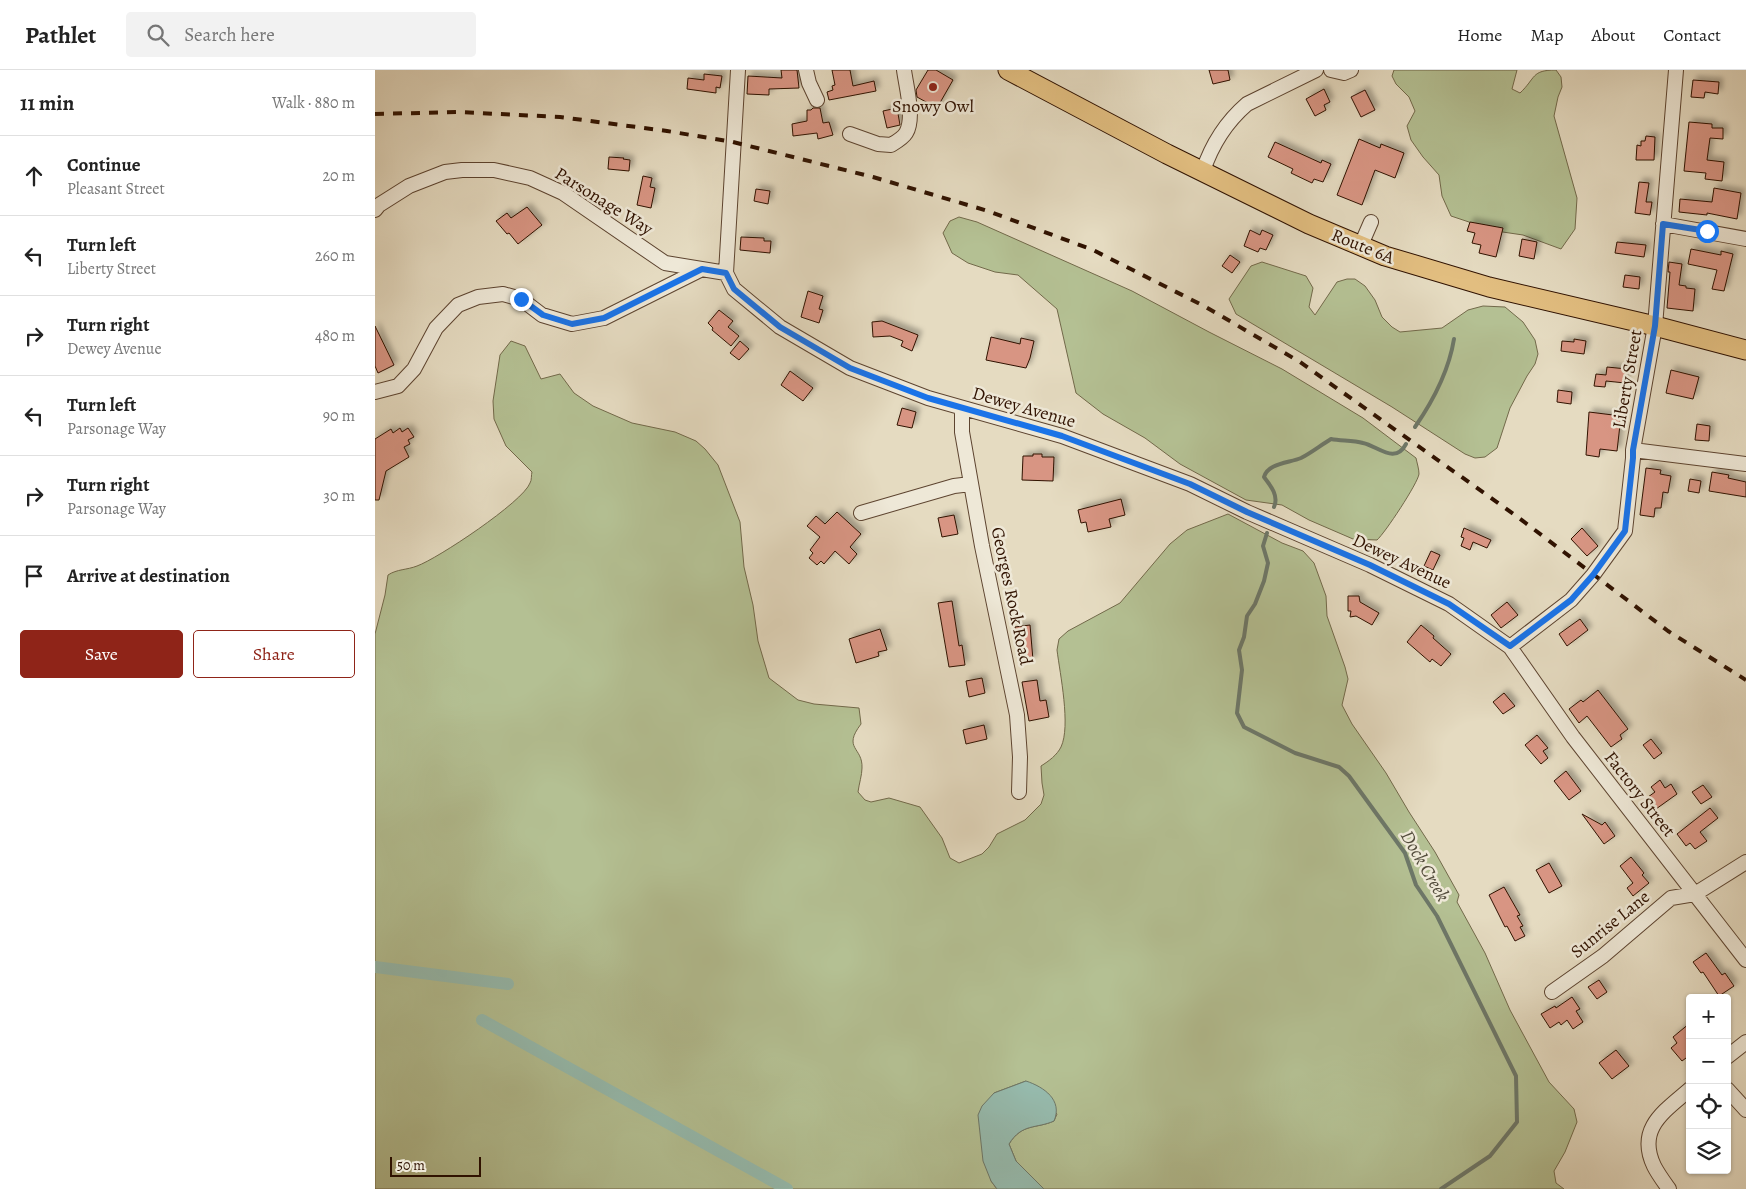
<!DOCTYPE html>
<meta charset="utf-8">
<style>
:root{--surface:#fff;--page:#f2f2f2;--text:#222;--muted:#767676;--line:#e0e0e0;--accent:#8f2418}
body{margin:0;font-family:Alegreya,serif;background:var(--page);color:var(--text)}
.controls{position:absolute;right:15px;bottom:15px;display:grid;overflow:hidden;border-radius:5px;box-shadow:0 1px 4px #0004}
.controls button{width:45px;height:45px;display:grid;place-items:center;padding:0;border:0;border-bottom:1px solid var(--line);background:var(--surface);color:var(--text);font:25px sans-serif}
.scale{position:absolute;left:15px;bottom:12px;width:91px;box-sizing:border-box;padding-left:5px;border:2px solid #301200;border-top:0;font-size:14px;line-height:18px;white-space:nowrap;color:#301200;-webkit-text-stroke:4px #eee8d7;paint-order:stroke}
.stop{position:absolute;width:15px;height:15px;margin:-11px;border:4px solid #1a73e8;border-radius:50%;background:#fff}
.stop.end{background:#1a73e8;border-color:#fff;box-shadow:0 1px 5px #0008}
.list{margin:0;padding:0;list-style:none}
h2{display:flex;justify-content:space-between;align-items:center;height:65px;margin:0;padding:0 20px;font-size:21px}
h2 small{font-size:16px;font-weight:400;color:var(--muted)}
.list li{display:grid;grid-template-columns:32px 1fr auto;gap:15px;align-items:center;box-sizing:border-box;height:80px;padding:0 20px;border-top:1px solid var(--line)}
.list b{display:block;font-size:19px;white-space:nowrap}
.list p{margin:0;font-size:16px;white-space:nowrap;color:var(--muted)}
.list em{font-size:16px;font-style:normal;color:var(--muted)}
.actions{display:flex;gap:10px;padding:15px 20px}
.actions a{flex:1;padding:11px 0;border:1px solid var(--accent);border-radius:5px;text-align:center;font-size:18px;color:var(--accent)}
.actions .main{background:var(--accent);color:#fff}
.icon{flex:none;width:28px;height:28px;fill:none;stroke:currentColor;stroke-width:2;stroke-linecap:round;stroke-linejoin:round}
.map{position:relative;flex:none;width:1371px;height:1119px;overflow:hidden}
header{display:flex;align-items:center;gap:30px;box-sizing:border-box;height:70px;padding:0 25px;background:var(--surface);border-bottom:1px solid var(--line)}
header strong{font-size:24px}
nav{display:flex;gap:28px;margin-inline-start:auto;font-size:18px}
.search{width:350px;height:45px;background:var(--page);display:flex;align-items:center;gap:12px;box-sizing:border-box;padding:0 18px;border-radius:5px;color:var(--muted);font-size:19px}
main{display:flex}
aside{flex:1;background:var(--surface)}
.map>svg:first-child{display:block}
</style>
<header>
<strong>Pathlet</strong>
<div class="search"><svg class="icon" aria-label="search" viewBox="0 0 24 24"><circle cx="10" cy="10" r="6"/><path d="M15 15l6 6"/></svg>Search here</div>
<nav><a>Home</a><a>Map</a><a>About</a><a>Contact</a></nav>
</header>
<main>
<aside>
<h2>11 min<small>Walk · 880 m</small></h2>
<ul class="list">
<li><svg class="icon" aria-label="ahead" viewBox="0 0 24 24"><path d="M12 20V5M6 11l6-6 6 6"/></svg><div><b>Continue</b><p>Pleasant Street</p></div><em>20 m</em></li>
<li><svg class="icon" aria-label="left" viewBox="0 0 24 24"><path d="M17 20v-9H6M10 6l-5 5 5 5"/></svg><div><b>Turn left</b><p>Liberty Street</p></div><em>260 m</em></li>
<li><svg class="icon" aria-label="right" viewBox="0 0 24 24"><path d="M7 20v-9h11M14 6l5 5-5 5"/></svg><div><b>Turn right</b><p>Dewey Avenue</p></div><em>480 m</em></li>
<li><svg class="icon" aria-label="left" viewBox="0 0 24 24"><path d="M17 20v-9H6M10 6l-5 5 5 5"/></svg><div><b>Turn left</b><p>Parsonage Way</p></div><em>90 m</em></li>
<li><svg class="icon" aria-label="right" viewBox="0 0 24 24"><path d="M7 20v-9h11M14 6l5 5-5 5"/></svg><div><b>Turn right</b><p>Parsonage Way</p></div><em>30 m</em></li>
<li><svg class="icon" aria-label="arrive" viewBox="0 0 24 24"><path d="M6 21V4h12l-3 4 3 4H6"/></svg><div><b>Arrive at destination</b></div></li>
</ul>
<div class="actions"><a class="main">Save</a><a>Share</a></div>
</aside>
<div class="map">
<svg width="1371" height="1119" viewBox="0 0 1371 1119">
<defs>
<filter id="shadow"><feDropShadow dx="4" dy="-4" stdDeviation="2.5" flood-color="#0004"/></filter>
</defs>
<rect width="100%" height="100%" fill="#e5dbc1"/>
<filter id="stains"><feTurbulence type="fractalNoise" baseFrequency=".004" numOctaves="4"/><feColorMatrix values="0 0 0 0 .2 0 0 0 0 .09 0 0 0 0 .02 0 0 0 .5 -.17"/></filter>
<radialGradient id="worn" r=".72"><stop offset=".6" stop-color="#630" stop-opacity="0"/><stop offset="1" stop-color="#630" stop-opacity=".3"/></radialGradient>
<path fill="#b4c093" stroke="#72694a" d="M1019 0H1142L1137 19 1145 23C1161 8 1156 0 1181 0L1186 7 1187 17 1183 27 1179 46 1202 128 1200 159 1186 179 1148 165 1121 161 1076 146 1067 126 1064 105 1048 87 1036 70 1032 56 1040 41 1034 27 1021 14 1017 6Z
M584 147 602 152 757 221 834 262 907 299 988 348 1041 388C1042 393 1044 399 1044 404 1043 413 1010 463 1002 470L978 469 934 450 907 435 871 430 805 394 770 368 728 344 701 323 682 239 643 205 620 202 593 193 577 183 568 163 575 151Z
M887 192 931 206 938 218 934 237 940 245 962 212 972 209H980L990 216 1000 230 1007 247 1017 257 1025 262 1067 258 1093 240 1108 236 1130 237 1148 252 1160 270 1163 284 1160 294 1152 306 1135 338 1122 378 1110 387 1100 388 1090 384 1017 337 861 244 854 229 876 196Z
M136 271 150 276 166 309 185 304 199 323 218 336 257 353 300 362 321 371 330 379 343 395 365 452 369 497 378 535 383 571 394 608 423 630 439 634 484 638 486 654C467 679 488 677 487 698 487 705 484 714 483 722L490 730 496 732 514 728 545 737 567 768 575 788 584 793 607 784 614 777 622 764 650 750 666 734 669 725 667 713 666 696C674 691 682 685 686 677 696 656 685 604 682 580L684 569 693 561 745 533 795 474 812 460 853 444 907 473 928 481 939 493 951 526 952 546 970 597 973 609 967 635 977 654 1011 703 1034 742 1060 782 1084 825 1082 832 1110 883 1135 940 1174 1012 1199 1039 1202 1052 1190 1082 1179 1101 1181 1113 1189 1119H669L641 1091 634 1074C647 1053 661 1059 679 1051L682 1044 651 1011 619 1023 616 1111 622 1119H0V564L10 525 13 505C22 499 32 500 42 496 62 489 148 432 155 413 157 410 156 405 157 402L131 376 119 349 118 331 125 285Z"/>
<path fill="#96bbae" stroke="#6d7768" d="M651 1011C669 1017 688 1030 679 1051 661 1059 647 1053 634 1074L641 1091 669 1119H622L616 1111 608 1091 603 1045 607 1036 619 1023Z"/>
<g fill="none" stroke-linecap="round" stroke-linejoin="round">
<path stroke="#6d7768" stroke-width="4" d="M1040 357C1058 331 1074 300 1079 269
M899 437C904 426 896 416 889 407 893 393 914 393 926 388 936 383 946 375 956 369 966 371 978 370 988 373 1003 376 1020 395 1031 374
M892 463 888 476 893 493 889 511 880 534 872 546 869 567 864 580 867 600 862 643 869 657 920 683 964 697 974 706 1030 783 1041 815 1062 846 1141 1006 1142 1052 1115 1086 1066 1119"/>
<path stroke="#96bbae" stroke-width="12" d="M0 897 133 914
M107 950 412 1119"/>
</g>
<path fill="#d89583" stroke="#301200" filter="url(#shadow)" d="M406 0H422L424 18 394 19V25L372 24 373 6 407 8Z
M457 0H475L478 16 499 11 501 21 454 30 452 22 458 20 457 16 460 15Z
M553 0H561L578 10 562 38 542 27 541 20Z
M834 0H853L855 10 838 14Z
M329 4 347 6 345 18 341 17V23L312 19 313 8 329 10Z
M1318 10 1344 12 1343 24 1330 22 1329 28 1316 27Z
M949 19 955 32 949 35 951 40 940 46 931 29Z
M990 20 1000 40 986 47 976 27Z
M438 38H445L448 53 454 52 458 65 443 69 442 63 418 66 417 54 432 51V40H436Z
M522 38 525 55 512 58 508 41Z
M1314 52 1337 54V58H1348V69L1335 68 1332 90 1349 92 1347 111 1330 109 1331 103 1309 101Z
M1271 66 1280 67 1279 90H1261L1262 75 1266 76V71H1270Z
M984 69 1005 78 1006 74 1029 83 1020 108 1000 100 987 135 962 125Z
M900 72 946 93 947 90 956 94 948 112 939 109 937 113 916 103 918 99 893 87Z
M234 87 249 88 248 89 255 90 254 101 233 99Z
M268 106 277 108 275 117 280 118 276 138 262 135Z
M1264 112 1274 113 1271 132H1277L1275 145 1260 143Z
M1339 118 1366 123 1362 149 1332 143V145L1304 142 1305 129 1337 132Z
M381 119 395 121 393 134 379 131Z
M152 137 167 155 143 174 134 163 132 164 121 151 132 143 136 148Z
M1095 152 1128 158 1121 187 1104 183 1106 175 1097 173 1100 163 1092 161Z
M875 160 885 165 887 160 898 165 891 180 885 178 883 182 869 176Z
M366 167 389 168V171H396L395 183 365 180Z
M1147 169 1162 172 1159 189 1144 186Z
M1242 172 1271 175 1269 187 1240 183Z
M1316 179 1346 185V181L1358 184 1349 221 1337 219 1342 200 1313 194Z
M855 185 865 192 857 203 847 196Z
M1294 192 1307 194 1304 215 1311 216V218L1320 219 1318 241 1292 238 1295 202H1293Z
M1250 205 1265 207 1264 219 1248 217Z
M433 221 448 226 444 239 448 240 444 253 426 247Z
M344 240 358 251 353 257 364 266 356 276 337 260 338 258 333 253Z
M507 251 543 265 537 281 526 276 528 271 515 266 498 267 497 252Z
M0 256 19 295 3 303 0 296Z
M616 267 645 274 646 268 659 271 655 288 651 298 611 290Z
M1199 269 1211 271 1209 284 1186 281 1187 271 1199 272Z
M365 271 374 279 364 290 355 283Z
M1232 297 1252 299 1250 313 1231 311 1230 317 1219 316 1221 304 1231 305Z
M1296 300 1324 307 1318 329 1291 323Z
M415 301 438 318 428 331 406 315Z
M1183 320 1197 322 1196 334 1182 332Z
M527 338 541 342 537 358 522 355Z
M1214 342 1246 346 1242 381 1225 379 1224 387 1211 385Z
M1322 354 1335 356 1334 371 1320 370Z
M25 358 27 362 33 358 39 367 33 370 35 374 29 377 34 387 11 401 4 430H0V369L16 359 18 363Z
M658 384H667V387H679L678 411 647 410 648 386H658Z
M1271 398 1286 400 1285 404 1296 406 1293 423 1288 422 1286 438H1280L1279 447 1265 445Z
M1337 402 1354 405 1353 408 1371 412V427L1334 421Z
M1315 409 1326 411 1324 423 1313 421Z
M746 429 750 445 734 449 736 457 713 462 711 452 706 453 703 440Z
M462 442 486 464 475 477 482 484 474 494 460 481 449 494 446 491 442 495 434 488 438 483 435 480 445 467 432 456 441 446 450 454Z
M579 445 583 464 567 467 563 448Z
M1089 458 1116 470 1112 478 1098 472 1095 480 1086 476 1089 468 1086 467Z
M1207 458 1223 476 1212 486 1196 469Z
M1056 481 1065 485 1058 500 1049 496Z
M973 526H984L985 532 1004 543 997 555 981 546 975 547 976 541H973Z
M577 531 584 576 587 575 590 595 574 597 563 533Z
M1132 532 1143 545 1126 558 1116 545Z
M1205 549 1213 560 1192 576 1184 564Z
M655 555 658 590 644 591 640 557Z
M1046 555 1059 566 1058 568 1076 584 1066 596 1057 589 1055 592 1032 572Z
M505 559 512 580 503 582 504 586 481 593 474 569Z
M607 608 610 623 594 627 591 611Z
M662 610 665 631 671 630 674 647 654 651 647 612Z
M1223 620 1253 659 1245 665 1247 669 1236 677 1212 646 1204 653 1194 639 1206 630 1208 632Z
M1129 623 1140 636 1128 644 1118 632Z
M609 655 612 669 591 674 588 660Z
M1162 665 1173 678 1168 681 1173 688 1166 694 1150 675Z
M1276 669 1287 683 1279 689 1268 675Z
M1191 701 1206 721 1194 730 1179 711Z
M1285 710 1290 718 1296 714 1302 724 1281 739 1273 727 1280 722 1276 717Z
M1328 715 1337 727 1326 734 1317 722Z
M1335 738 1343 748 1325 762 1332 771 1320 779 1315 773 1311 776 1302 764Z
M1207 744 1227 755 1230 752 1240 766 1229 774Z
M1256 787 1269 803 1267 805 1274 813 1258 826 1252 818 1258 813 1245 796Z
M1174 793 1187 816 1174 823 1161 800Z
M1129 817 1145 845 1142 846 1148 856 1145 857 1150 866 1140 871 1132 856 1130 857 1114 825Z
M1331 883 1347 905 1350 903 1359 916 1344 926 1328 902 1326 903 1318 892Z
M1224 910 1232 922 1222 929 1213 917Z
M1197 927 1205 939 1201 941 1208 952 1198 959 1192 950 1186 955 1184 952 1175 958 1166 944 1180 936 1181 938Z
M1315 953V985L1307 991 1296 978 1302 973 1298 967Z
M1241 980 1254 996 1237 1009 1224 993Z"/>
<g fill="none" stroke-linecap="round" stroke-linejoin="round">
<defs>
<path id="minor" d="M363 0 351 203 359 219 405 257 475 298 553 328 687 366 815 414 872 442 995 495 1074 534 1135 577 1198 667 1371 890
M431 0 434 13 442 30
M956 0 969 3 976 0
M475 64 503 74 516 75C521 72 528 68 531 63 540 48 531 16 529 0
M828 101C837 74 850 53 872 34L941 0
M0 140 4 135 34 116 70 102 87 100H119L155 108 188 123 290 193 351 203
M1288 154 1371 169
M986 175 996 152
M0 322 23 316 39 299 61 258 83 235 103 227 128 224 146 229 167 245 197 254 229 248 327 199
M587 339V362L607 476 642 645 645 687 644 722
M1258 380 1371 394
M486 443 579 416 596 414
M1135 577 1196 530 1218 505 1250 461 1258 388V380L1280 256 1301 0
M1177 922 1228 886 1296 828 1320 824 1371 792
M1352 987 1371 972
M1352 1019 1371 1040
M1294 1119C1289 1112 1283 1104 1279 1096 1261 1058 1290 1041 1315 1019"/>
<path id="major" d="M633 0 792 84 934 154 1010 186 1114 217 1280 256 1371 280"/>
</defs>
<use href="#minor" stroke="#5d4430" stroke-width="16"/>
<use href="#major" stroke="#301200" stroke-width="21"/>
<use href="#minor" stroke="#eee8d7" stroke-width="14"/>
<use href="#major" stroke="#e2be80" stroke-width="19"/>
<path stroke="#301200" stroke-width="4" stroke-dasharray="9 9" stroke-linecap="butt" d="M0 44 83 42 185 47 292 61 358 72 498 107 613 141 718 180 829 236 925 292 1140 445 1293 561 1371 610"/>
</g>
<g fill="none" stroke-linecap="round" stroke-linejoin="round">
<path stroke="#1a73e8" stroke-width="6" d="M146 229 168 245 197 254 229 248 327 199 351 203 359 219 405 257 475 298 553 328 687 366 815 414 872 442 995 495 1074 534 1135 576 1196 530 1218 505 1250 461 1258 388V380L1280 256 1288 154 1332 161"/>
</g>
<circle fill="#8f2418" stroke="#eee8d7" stroke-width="2" cx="558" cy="17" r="5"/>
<g text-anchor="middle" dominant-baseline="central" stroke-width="5" stroke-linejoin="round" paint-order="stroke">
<g font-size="18" fill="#301200" stroke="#eee8d7">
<text x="558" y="36">Snowy Owl</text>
</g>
<g font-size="18" fill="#301200" stroke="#eee8d7">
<text transform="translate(229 131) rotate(32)">Parsonage Way</text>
<text transform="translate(988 176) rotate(22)">Route 6A</text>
<text transform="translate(1252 309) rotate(-80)">Liberty Street</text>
<text transform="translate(649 337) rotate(16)">Dewey Avenue</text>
<text transform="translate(1027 491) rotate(25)">Dewey Avenue</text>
<text transform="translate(637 526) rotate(78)">Georges Rock Road</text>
<text transform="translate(1265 724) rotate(52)">Factory Street</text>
<text transform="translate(1235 854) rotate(-39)">Sunrise Lane</text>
</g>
<g font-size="19" font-style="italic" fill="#544d3d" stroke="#eee8d7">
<text transform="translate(1050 796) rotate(60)">Dock Creek</text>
</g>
</g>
<rect width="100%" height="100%" filter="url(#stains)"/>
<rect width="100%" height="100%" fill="url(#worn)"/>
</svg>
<div class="controls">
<button>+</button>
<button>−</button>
<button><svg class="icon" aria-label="locate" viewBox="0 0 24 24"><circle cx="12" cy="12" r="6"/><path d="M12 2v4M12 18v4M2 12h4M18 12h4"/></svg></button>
<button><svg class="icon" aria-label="layers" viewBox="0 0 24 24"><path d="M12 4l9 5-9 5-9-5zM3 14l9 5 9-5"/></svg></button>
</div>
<div class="scale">50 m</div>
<div class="stop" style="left:1332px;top:161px"></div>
<div class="stop end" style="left:146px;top:229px"></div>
</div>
</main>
